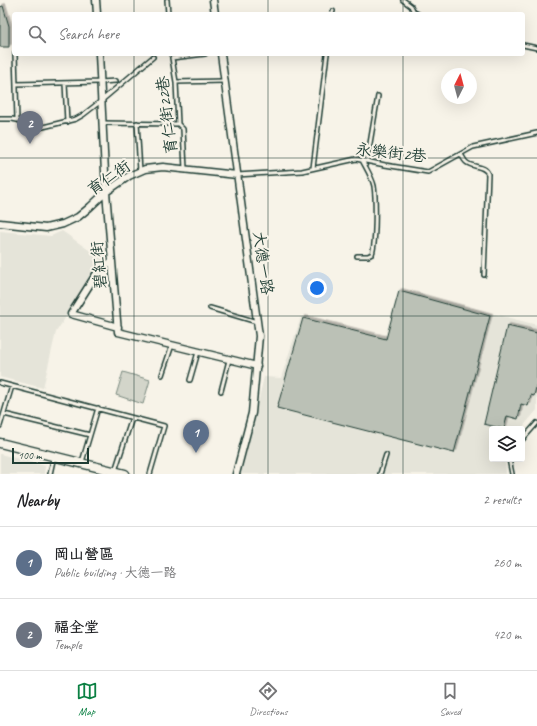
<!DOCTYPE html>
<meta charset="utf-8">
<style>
:root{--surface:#fff;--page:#f2f2f2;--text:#202124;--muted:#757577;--line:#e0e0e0;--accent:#0b8043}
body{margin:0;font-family:Caveat,"LXGW WenKai TC",sans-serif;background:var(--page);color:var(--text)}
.controls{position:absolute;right:12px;bottom:12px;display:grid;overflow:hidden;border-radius:4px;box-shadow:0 4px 16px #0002}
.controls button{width:36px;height:36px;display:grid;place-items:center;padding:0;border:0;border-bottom:1px solid var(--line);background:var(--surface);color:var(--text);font:20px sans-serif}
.compass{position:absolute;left:441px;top:68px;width:36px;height:36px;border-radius:50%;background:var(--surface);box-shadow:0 4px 16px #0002;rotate:6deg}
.scale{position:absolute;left:12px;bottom:10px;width:77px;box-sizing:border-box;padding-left:4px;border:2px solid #1f3d34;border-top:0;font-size:11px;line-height:14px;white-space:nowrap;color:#1f3d34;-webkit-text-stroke:3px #f7f3e8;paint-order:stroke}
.you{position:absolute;left:317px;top:288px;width:14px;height:14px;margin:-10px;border:3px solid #fff;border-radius:50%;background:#1a73e8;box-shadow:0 0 0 6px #1a73e833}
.badge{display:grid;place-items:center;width:26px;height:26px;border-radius:50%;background:var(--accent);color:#fff;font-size:13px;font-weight:700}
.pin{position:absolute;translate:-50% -33px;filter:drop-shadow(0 1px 2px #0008)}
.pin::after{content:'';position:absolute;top:21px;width:14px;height:12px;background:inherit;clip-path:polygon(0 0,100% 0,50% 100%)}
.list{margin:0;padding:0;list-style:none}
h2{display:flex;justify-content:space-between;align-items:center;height:52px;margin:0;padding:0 16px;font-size:17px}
h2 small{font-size:13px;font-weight:400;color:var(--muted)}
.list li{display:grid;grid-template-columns:26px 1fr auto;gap:12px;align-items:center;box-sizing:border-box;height:72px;padding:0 16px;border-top:1px solid var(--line)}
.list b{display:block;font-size:15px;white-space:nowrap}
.list p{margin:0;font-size:13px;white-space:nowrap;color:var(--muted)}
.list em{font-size:13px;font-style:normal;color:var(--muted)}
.icon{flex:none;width:22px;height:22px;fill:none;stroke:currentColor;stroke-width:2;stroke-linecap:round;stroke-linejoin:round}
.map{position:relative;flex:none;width:537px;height:474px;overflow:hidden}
.search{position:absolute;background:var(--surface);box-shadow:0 4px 16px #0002;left:12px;right:12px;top:12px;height:44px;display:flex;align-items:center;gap:10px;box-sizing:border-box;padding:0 14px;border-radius:4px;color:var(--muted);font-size:15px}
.sheet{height:196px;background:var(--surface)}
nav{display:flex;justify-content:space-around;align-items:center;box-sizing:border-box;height:56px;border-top:1px solid var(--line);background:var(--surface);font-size:11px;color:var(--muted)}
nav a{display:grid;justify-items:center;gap:2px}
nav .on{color:var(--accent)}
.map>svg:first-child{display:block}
</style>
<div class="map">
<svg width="537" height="474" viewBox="0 0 537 474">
<defs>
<filter id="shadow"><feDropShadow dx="2.5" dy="-2.5" stdDeviation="0" flood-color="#0004"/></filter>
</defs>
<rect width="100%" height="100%" fill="#f7f3e8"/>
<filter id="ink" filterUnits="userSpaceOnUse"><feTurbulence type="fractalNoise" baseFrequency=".025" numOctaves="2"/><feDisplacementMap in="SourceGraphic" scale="8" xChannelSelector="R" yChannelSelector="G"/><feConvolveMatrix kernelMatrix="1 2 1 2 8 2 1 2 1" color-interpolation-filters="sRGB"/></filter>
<g filter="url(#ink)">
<path fill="#e5e4d9" d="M0 231 51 236 62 231 103 260 56 332 43 388 0 377Z
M399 289 537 325V410L521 429H492V459H505L506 474H241L264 377 281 378 301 317 384 339Z
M0 454 45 466 44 474H0Z"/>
<path fill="#d3d5ca" stroke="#79897f" d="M123 372 150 380 143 404 116 395Z"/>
<path fill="#bbc1b6" stroke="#1f3d34" filter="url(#shadow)" d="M3 6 9 26V47H0V7Z
M399 291 490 316 454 453 277 408 303 318 386 339Z
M507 326 537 333V383L534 396 531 395 528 406 521 404 518 419 507 416 504 429 484 424Z"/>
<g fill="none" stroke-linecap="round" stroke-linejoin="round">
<defs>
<path id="lane" d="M167 0 168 14
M403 0 411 6 414 12 418 14
M332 14 333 11
M523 45 537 48
M15 54 17 120
M176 82 224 81
M65 83 67 122
M16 84 100 82 116 81
M0 119H12L17 120 32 126 43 127 76 119 83 115 101 101 153 57
M102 123 178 124
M137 123 140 171
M461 154C462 156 464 160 466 162 472 168 485 165 488 174L484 275
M367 161 378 96
M313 168 327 54
M185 169 183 129 178 124 176 82 172 58 205 54
M237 175 302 171 356 159 385 165 428 172 473 147 537 133
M357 256H368L372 254C376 242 376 199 374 186 372 177 366 168 362 160
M210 308 257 322
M162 375 172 345
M190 380 198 352
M0 383 164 426 150 474
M221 391 229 360
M4 414 90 435
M0 426 12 386
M522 440 537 423
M509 459 512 474
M82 462 98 408
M115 471 132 418
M50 474 54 456
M380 474 386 455"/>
<path id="street" d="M96 0 97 14
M213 0 215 14
M99 54 106 192 118 332 257 366
M221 54 259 336 252 413 236 474
M0 223 46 228 63 224 78 217 90 207 106 192 129 176 145 169 163 167 237 175
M112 263 102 265 71 314 118 327"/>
<path id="secondary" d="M0 443 125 474"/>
</defs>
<use href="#lane" stroke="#1f3d34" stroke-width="6"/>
<use href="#street" stroke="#1f3d34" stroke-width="9"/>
<use href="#secondary" stroke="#1f3d34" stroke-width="11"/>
<use href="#lane" stroke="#f7f3e8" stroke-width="3"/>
<use href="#street" stroke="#f7f3e8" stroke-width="6"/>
<use href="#secondary" stroke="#f7f3e8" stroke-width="8"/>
</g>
</g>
<path fill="none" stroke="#1f3d34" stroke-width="1" stroke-opacity="0.55" d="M134 0V14M268 0V14M403 0V14M134 54V474M268 54V474M403 54V474M0 158H537M0 316H537"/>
<g text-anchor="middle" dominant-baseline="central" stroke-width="4" stroke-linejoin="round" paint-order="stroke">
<g font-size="16" fill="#1f3d34" stroke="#f7f3e8">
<text transform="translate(167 115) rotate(-97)">育仁街22巷</text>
<text transform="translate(391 153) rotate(6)">永樂街2巷</text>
<text transform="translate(109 178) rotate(-35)">育仁街</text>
<text transform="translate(263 263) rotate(82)">大德一路</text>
<text transform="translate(99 265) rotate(-95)">碧紅街</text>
</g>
</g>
</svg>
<div class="controls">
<button><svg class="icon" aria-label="layers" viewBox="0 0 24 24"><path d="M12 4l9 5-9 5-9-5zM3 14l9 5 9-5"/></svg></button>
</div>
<svg class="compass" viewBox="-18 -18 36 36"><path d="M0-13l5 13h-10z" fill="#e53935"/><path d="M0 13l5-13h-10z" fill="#757577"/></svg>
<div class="scale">100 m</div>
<div class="you"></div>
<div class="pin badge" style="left:196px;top:453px;background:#5c6f8a">1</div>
<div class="pin badge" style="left:30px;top:144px;background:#6b7280">2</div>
<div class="search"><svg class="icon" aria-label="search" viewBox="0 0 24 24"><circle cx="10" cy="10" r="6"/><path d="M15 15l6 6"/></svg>Search here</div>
</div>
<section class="sheet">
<h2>Nearby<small>2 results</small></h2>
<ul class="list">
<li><span class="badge" style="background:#5c6f8a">1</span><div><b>岡山營區</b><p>Public building · 大德一路</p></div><em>260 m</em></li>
<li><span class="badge" style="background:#6b7280">2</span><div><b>福全堂</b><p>Temple</p></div><em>420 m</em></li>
</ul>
</section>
<nav>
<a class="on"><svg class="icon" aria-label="map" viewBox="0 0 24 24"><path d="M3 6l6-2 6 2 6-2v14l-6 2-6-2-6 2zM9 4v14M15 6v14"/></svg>Map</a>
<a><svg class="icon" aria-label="directions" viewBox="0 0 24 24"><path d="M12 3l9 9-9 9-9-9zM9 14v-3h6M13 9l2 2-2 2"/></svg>Directions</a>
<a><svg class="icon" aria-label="saved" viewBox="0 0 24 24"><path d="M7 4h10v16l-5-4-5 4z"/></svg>Saved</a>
</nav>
